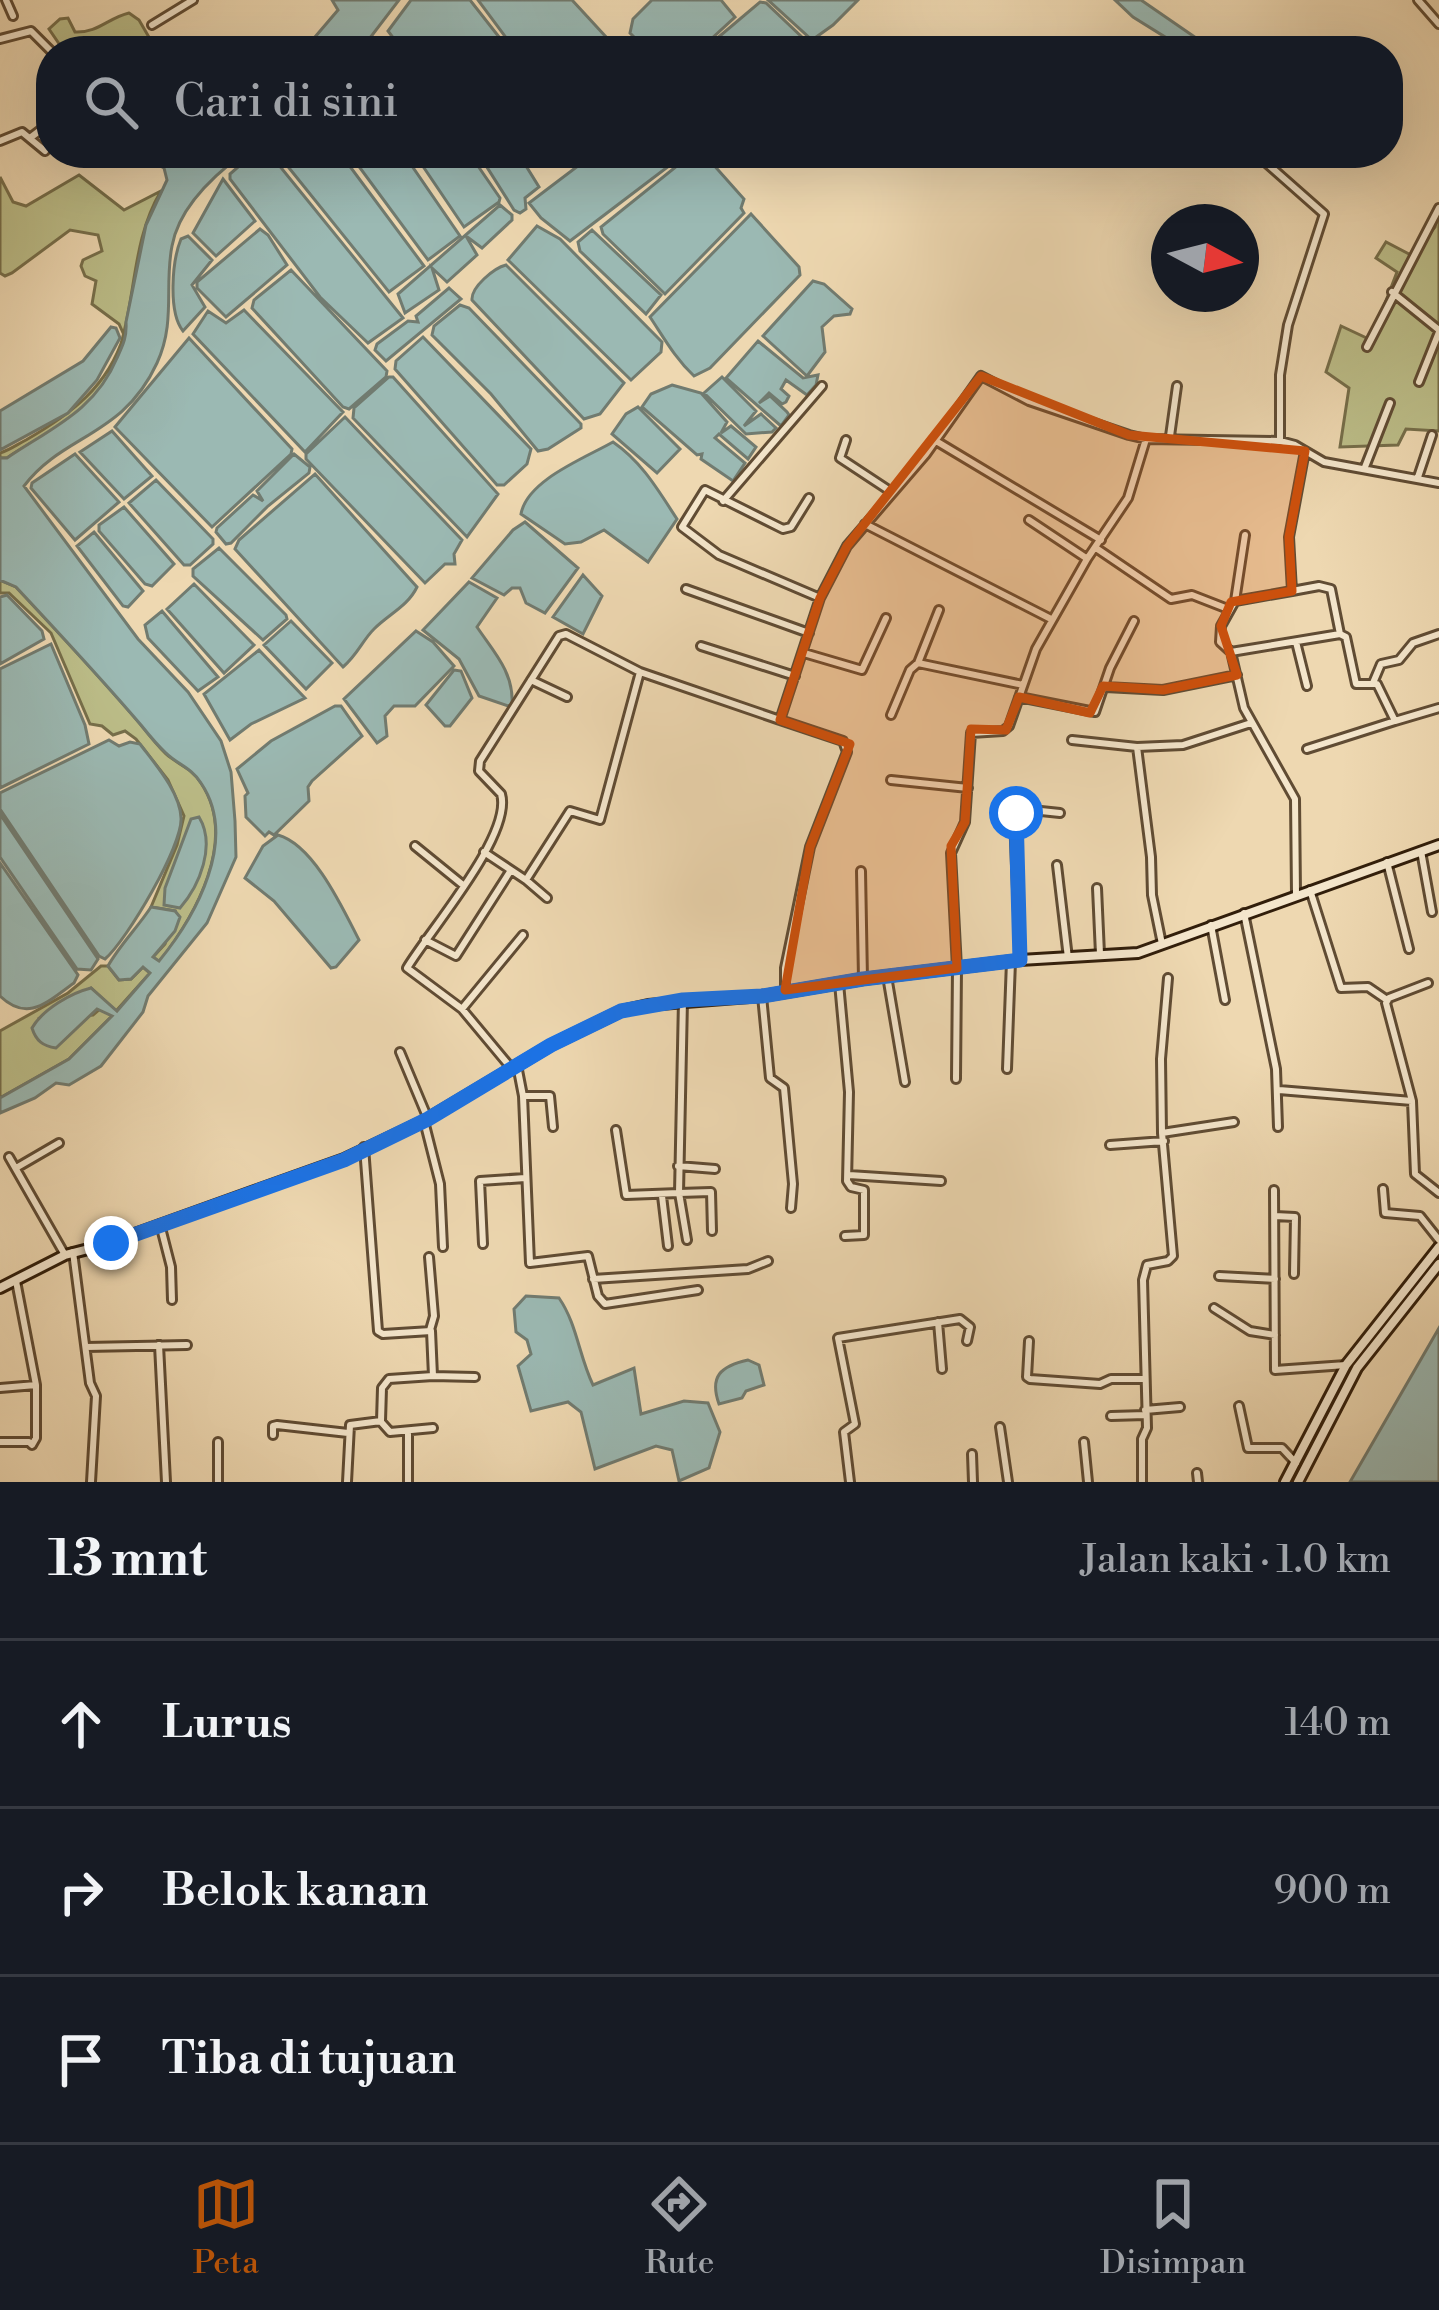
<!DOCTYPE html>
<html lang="id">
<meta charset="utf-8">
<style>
:root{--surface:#171b24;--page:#20242c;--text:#f1f3f6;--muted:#9ea1a6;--line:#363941;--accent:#b45309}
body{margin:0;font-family:"Libre Bodoni",serif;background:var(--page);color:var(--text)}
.compass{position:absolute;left:1151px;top:204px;width:108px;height:108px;border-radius:50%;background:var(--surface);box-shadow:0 12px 48px #0002;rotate:97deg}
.stop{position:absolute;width:36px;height:36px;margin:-27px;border:9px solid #1a73e8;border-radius:50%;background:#fff}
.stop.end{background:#1a73e8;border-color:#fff;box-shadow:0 3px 12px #0008}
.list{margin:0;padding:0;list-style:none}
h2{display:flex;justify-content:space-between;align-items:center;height:156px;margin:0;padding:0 48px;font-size:51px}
h2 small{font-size:39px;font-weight:400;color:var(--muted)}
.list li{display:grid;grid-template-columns:78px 1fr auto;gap:36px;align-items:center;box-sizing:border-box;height:168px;padding:0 48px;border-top:3px solid var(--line)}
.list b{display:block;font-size:45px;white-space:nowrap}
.list em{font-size:39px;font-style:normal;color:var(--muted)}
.icon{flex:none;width:66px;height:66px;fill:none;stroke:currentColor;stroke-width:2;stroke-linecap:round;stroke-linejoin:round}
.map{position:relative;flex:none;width:1439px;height:1482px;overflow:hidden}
.search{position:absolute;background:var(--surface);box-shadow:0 12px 48px #0002;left:36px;right:36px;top:36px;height:132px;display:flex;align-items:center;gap:30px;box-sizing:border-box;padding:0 42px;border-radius:48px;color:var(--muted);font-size:45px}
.sheet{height:660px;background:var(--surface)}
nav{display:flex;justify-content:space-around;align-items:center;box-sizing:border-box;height:168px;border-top:3px solid var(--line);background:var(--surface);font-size:33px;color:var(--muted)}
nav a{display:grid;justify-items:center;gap:6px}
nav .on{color:var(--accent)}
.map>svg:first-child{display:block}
</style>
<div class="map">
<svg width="1439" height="1482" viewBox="0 0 1439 1482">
<rect width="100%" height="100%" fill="#eed8b1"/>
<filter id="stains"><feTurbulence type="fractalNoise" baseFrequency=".00167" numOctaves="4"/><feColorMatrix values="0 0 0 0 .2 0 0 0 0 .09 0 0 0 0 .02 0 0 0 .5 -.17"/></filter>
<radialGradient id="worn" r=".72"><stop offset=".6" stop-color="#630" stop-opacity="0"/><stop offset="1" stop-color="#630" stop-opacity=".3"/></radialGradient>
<path fill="#bcbe89" stroke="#766e4a" stroke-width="3" d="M129 13 139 20 157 51H64L49 29 60 19 68 18 75 32C98 33 108 18 129 13Z
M79 175 124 210 161 191C120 259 145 347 85 407 62 429 33 440 7 458H0V453C10 450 16 445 26 440 71 414 108 387 124 335L119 324 92 304 96 281 85 276 81 266 83 260 102 251 98 235 70 230 12 273 5 276 0 273V177L13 202 26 206Z
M1439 203V431L1406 429 1398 445 1340 447 1349 388 1326 372 1341 326 1371 340 1397 272 1376 258 1386 242 1411 255 1435 227Z
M0 580 16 587C58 632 101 678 141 725 149 735 157 745 166 754 177 764 192 768 201 783 239 840 195 916 159 962L153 957 165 944 175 911 151 907 177 845 184 816 168 780 136 739 125 731 113 735 102 726 90 724 51 633 9 593H0Z
M101 966H108L119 980 131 979 143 967 150 973 116 1011 91 988 38 1019 93 1015 101 1008 112 1016 69 1059 0 1098V1031L68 993Z"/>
<path fill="#9bb9b3" stroke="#717b70" stroke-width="3" d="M332 0H399L360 51H303L338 10Z
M411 0H470L510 51H403L388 31Z
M478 0H572L619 51H516Z
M652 0H721L735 17 698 51H648L630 33 633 19Z
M768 0H858L833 25 812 40Z
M1115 0H1141L1215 51H1188L1177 44 1174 51H1160L1165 37 1133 17Z
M760 2 766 3 805 40 806 49 702 51Z
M145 153H159L173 161 182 153H244C214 175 179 207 172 246 164 286 176 322 157 363 123 437 63 434 24 486L138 639 188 692 221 741 231 772 235 821 236 857 207 923 148 996 143 1012 101 1066 69 1085 56 1083 35 1098 0 1113V1098L69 1059 112 1016 97 1009 56 1048C43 1046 36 1041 32 1028 43 1009 71 993 91 988L117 1011 150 973 143 967 131 979 119 980 108 966C119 946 138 927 151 907L175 911 180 917 175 931 153 957 159 961C196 916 239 839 201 783 192 768 177 764 166 753 157 745 149 735 141 725 101 678 58 632 16 587L0 580V458H7C51 428 95 411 117 358 123 345 127 337 126 322L146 225 167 180 164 168 147 159Z
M254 153 274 159 403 318 368 343 320 297 230 179V174Z
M277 153H340L424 266 389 292Z
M349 153H403L460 236 428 260Z
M414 153H469L500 198 499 202 464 227Z
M494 153H518L539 187 525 198 526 209 520 213 514 210 485 164Z
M595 153H686L570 241 541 218 529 203Z
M693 153H703L744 199 741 208 744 213 665 294 603 234 601 227Z
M223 179 255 221 216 256 193 233Z
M500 205 512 215V220L482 248 466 236 477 255 447 282 432 268 439 290 405 313 398 294Z
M751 214 799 267 800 275 710 368 694 376C675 358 664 338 650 317Z
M537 226 560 239 662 342 661 352 631 380 508 260Z
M260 229 268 235 287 265 226 317 197 288V282Z
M592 230 661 295 646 314 580 251 578 242Z
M188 236 212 260 192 285 205 307 183 331C168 312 172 261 181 239Z
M506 265 624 383 600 414 584 419 472 300C471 287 494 268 506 265Z
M291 270 387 371 386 377 349 409 343 407 252 308 254 300Z
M813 281 824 284 852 309 850 314 834 316 822 327 825 352 807 376 763 336Z
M449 288 461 299 386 361 375 350 377 344 408 321 418 322 416 316Z
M460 305 469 308 581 424V428L548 449 538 451 491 394 432 335 434 326Z
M244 310 343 412 305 452 193 334 208 311 226 323Z
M111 327 116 328 120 338 97 380 68 413 0 450V411L83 361Z
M423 337 531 449 527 464 504 485H497L395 369 396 361Z
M189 338 292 449 291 454 212 527 115 427Z
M758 341 803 378 818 375 816 385 807 395 786 380 781 389 789 396 786 402 782 404 769 393 759 403 770 396 787 412 789 415 781 426 726 378Z
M389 377H393L498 494 467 537 353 418 354 408Z
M722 377 756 411 744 426 761 414 776 428 772 432 746 434 704 393Z
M672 385 701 393 727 422 721 433 731 426 756 447 748 459 719 434 715 438 745 463 733 481 701 459 702 454 697 455 642 407 651 394Z
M638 407 680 449 657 473 612 434 626 414Z
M345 417 462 540 454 554 455 564H445L425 583 306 459V454Z
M112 431 152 476 124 499 80 452Z
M613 442C642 462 658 490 677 519L648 562 604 530 581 542 565 544 521 514C527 480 585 458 613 442Z
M75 454 119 502 75 540 31 488 32 483Z
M294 454 310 467 309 473 268 506 231 543 226 544 216 532 217 528 253 495 263 501 257 491Z
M315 474 417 587C408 606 389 614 374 629 362 641 358 654 343 667L235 549 239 540Z
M156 480 213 539V544L190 565H184L129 503Z
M124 507 174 564 152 586 145 584 99 531V525Z
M525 522 578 568 545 613 526 603 520 588H512L504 595 472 578 513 530Z
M94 532 143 591 128 607 123 606 77 546Z
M219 548 286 615 287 619 263 640 193 576V569Z
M583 575 602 596 583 634 553 617Z
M469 582 497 598 477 627C493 651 514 672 512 704L508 706 479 696 459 659 423 630Z
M194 584 254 645 224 673 167 609Z
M7 595 42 631 44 639 0 664V597Z
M162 611 218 677 198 691 148 638 145 625Z
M291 621 332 663 306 689 264 645Z
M416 631 433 642 454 666 415 706H394L385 716 387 736 377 743 344 699Z
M51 644 85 725 89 744 0 788V669Z
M259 650 305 698 251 724 230 740 204 694Z
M454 670 461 671 472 698 450 726H445L426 705Z
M335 706H341L362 736 312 781 308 787 309 801 274 835 269 832 265 836 246 817 245 796 248 793 237 769 271 741Z
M109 740 119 746 130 742 140 744C155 764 180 792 181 818 183 845 127 940 105 959L99 956 0 809V793Z
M0 814 98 959 91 970 77 969 0 857Z
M199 817C216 845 200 885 180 908L164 905 165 888 191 819Z
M278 835C314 845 343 909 359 940L336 967 331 968 274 901 245 878 263 846Z
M0 863 78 975 74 983C47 1002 28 1023 0 996Z
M526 1296 559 1298C577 1324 579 1356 593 1385L634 1368 641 1414 684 1401 708 1403 720 1432 709 1468 679 1481 672 1450 656 1446 595 1469 581 1412 568 1402 531 1411 518 1366 531 1354 527 1340 516 1332 514 1309Z
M1439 1328V1482H1350Z
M748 1360 759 1365 764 1385 746 1391 742 1398 719 1404C709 1376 721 1366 748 1360Z"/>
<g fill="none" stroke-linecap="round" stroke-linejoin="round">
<defs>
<path id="street" d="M6 0 13 16
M1418 0 1439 24
M152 25 193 0
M0 39 31 31 51 51
M30 138 51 122
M0 141 22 132 45 151
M1264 161 1324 214 1288 325 1280 375V441
M1392 292 1439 330
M1367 347 1439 208
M1419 382 1439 332
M1170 436 1177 386
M846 440 840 458 890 491
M936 441 1101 540
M1365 467 1390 403
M1418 477 1432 435
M809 498 791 527 783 529 705 490 682 527 719 555 820 598
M723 501 822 386
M1029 520 1086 558
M865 524 1051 619
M1096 548 1171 599 1192 595 1228 609
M686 589 809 633
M1292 591 1319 586 1331 589 1340 634 1346 637 1356 684H1377L1395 721 1439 708
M1235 601 1245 535
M1296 642 1307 686
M701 646 795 676
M1231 652 1340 634
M804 653 862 670 886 618
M918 663 939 610
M531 680 567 697
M1373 683 1381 664 1399 660 1413 643 1439 634
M1105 687 1163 690 1237 675
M1019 697 1095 712 1110 668 1134 621
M891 715 910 670 918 663 1023 685
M1072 740 1137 747
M1307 749 1395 721
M891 780 968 788
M415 846 463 885
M1421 851 1432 912
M484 852 526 880 570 811 600 820 640 672
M1387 862 1409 949
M1057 865 1068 958
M861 871 863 979
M526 880 547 898
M1097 888 1100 954
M1310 890 1341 988 1368 987 1387 1000
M1296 894 1295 799 1244 708 1231 652 1220 642 1221 626 1235 601 1292 591 1289 537 1305 451
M1244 913 1276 1069 1278 1127
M1211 925 1225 1000
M425 940 456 956 511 870
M1162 944 1152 895 1151 857 1137 747 1183 745 1251 723
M1020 960 1014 818 1022 809 1060 813
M887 976 905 1082
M839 983 849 1092 847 1181 851 1187 864 1190V1235L845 1236
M1428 983 1389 998 1386 1003 1412 1101 1415 1174 1439 1193
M785 990V968L810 847 847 752 843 741 780 720 820 598 847 546 926 454 981 376 1029 401 1129 435 1146 439 1280 441 1295 445 1324 462 1439 483
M762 996 770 1078 784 1088 793 1184 791 1208
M462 1009 523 935
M400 1052 428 1119
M517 1065 523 1096 530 1263 588 1256 598 1296 605 1304 698 1290
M512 1069 462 1009 407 968C429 931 513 835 501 794L479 771 480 761 559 636 566 634 640 672 780 720
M1007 1069 1011 961
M956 1079 957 968 951 853 965 822 971 733 1003 731 1009 726 1036 649 1087 559 1128 498 1146 439
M1279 1090 1412 1101
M523 1096H550L553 1127
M424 1121 440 1184 443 1247
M616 1130 626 1195 679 1193 683 1000
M1162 1133 1161 1059 1168 978
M1110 1145 1164 1141
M9 1157 65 1255
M678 1166 715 1169
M16 1168 59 1143
M849 1175 941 1181
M1383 1189 1385 1213 1420 1216 1439 1240
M1274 1190 1275 1370 1346 1365
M662 1196 668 1246
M1275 1216 1295 1217 1294 1274
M160 1224 171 1267 172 1300
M687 1240 679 1193 711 1192 712 1231
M483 1244 480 1181 525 1178
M73 1252 90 1383 96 1396 91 1482
M429 1257 434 1316 430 1330
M1219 1276 1275 1279
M593 1279 748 1269 768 1261
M1214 1308 1250 1331 1275 1335
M938 1322 942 1369
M1029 1341 1027 1377 1030 1379 1100 1384 1111 1379H1145
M159 1345 166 1482
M86 1347 187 1345
M433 1376 475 1377
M0 1388 36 1385
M1239 1406 1248 1448H1282L1296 1463
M1145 1410 1180 1407
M1111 1416 1146 1415
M382 1423 390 1432 433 1428
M1000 1427 1008 1482
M408 1432V1482
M273 1435V1426L277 1425 348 1433
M0 1442H29L32 1445 36 1438V1385L16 1281
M1084 1442 1088 1482
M972 1454 973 1482
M1197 1473 1198 1482
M218 1482V1442
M347 1482 350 1425 381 1421 382 1388 389 1379 433 1376 431 1331 383 1334 378 1331 364 1147
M850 1482 844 1432 855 1424 838 1338 960 1319 970 1327 967 1341
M1142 1482V1439L1147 1428 1143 1280 1147 1265 1168 1261 1173 1256 1162 1133 1234 1122"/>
<path id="secondary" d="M0 1288 65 1255 104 1245 344 1159 424 1121 551 1045 621 1011 648 1005 762 996 863 979 1020 960 1138 953 1439 845
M1285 1482 1346 1365 1439 1247
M1298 1482 1357 1368 1439 1264"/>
</defs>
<use href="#street" stroke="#604c34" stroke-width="12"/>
<use href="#secondary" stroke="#311e0b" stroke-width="14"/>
<use href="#street" stroke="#f4e6cc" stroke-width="6"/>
<use href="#secondary" stroke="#f4e6cc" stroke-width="8"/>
</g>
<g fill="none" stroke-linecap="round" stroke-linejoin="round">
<path stroke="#1a73e8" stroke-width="15" d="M111 1243 344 1160 428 1119 551 1045 621 1011 683 1000 762 996 863 979 1020 960 1016 813"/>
</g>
<path fill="#cd500c" fill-opacity="0.2" stroke="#cd500c" stroke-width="9" stroke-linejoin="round" d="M981 376 1129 435 1305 451 1289 537 1292 591 1231 602 1221 626 1237 675 1163 690 1103 686 1090 713 1019 697 1006 730 971 729 965 822 951 846 957 968 785 990 810 847 850 744 780 720 820 598 847 546Z"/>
<rect width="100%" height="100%" filter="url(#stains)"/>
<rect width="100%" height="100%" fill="url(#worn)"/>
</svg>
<svg class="compass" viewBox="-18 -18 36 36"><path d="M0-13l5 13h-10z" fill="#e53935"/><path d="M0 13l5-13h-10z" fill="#9ea1a6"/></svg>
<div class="stop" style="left:1016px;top:813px"></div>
<div class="stop end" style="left:111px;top:1243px"></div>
<div class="search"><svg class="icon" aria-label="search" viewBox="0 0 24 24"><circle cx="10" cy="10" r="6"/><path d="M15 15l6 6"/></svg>Cari di sini</div>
</div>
<section class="sheet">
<h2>13 mnt<small>Jalan kaki · 1.0 km</small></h2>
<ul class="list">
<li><svg class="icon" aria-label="ahead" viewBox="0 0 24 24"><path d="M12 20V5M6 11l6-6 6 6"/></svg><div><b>Lurus</b></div><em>140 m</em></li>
<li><svg class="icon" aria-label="right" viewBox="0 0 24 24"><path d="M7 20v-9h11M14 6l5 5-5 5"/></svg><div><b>Belok kanan</b></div><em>900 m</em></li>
<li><svg class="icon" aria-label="arrive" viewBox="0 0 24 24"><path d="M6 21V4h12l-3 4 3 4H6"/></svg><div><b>Tiba di tujuan</b></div></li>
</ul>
</section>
<nav>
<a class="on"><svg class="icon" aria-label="map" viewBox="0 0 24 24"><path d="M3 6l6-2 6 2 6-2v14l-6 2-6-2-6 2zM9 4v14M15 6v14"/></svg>Peta</a>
<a><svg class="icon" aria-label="directions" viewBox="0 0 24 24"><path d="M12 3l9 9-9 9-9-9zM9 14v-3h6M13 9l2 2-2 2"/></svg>Rute</a>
<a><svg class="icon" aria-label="saved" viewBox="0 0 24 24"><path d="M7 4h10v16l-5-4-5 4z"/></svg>Disimpan</a>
</nav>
